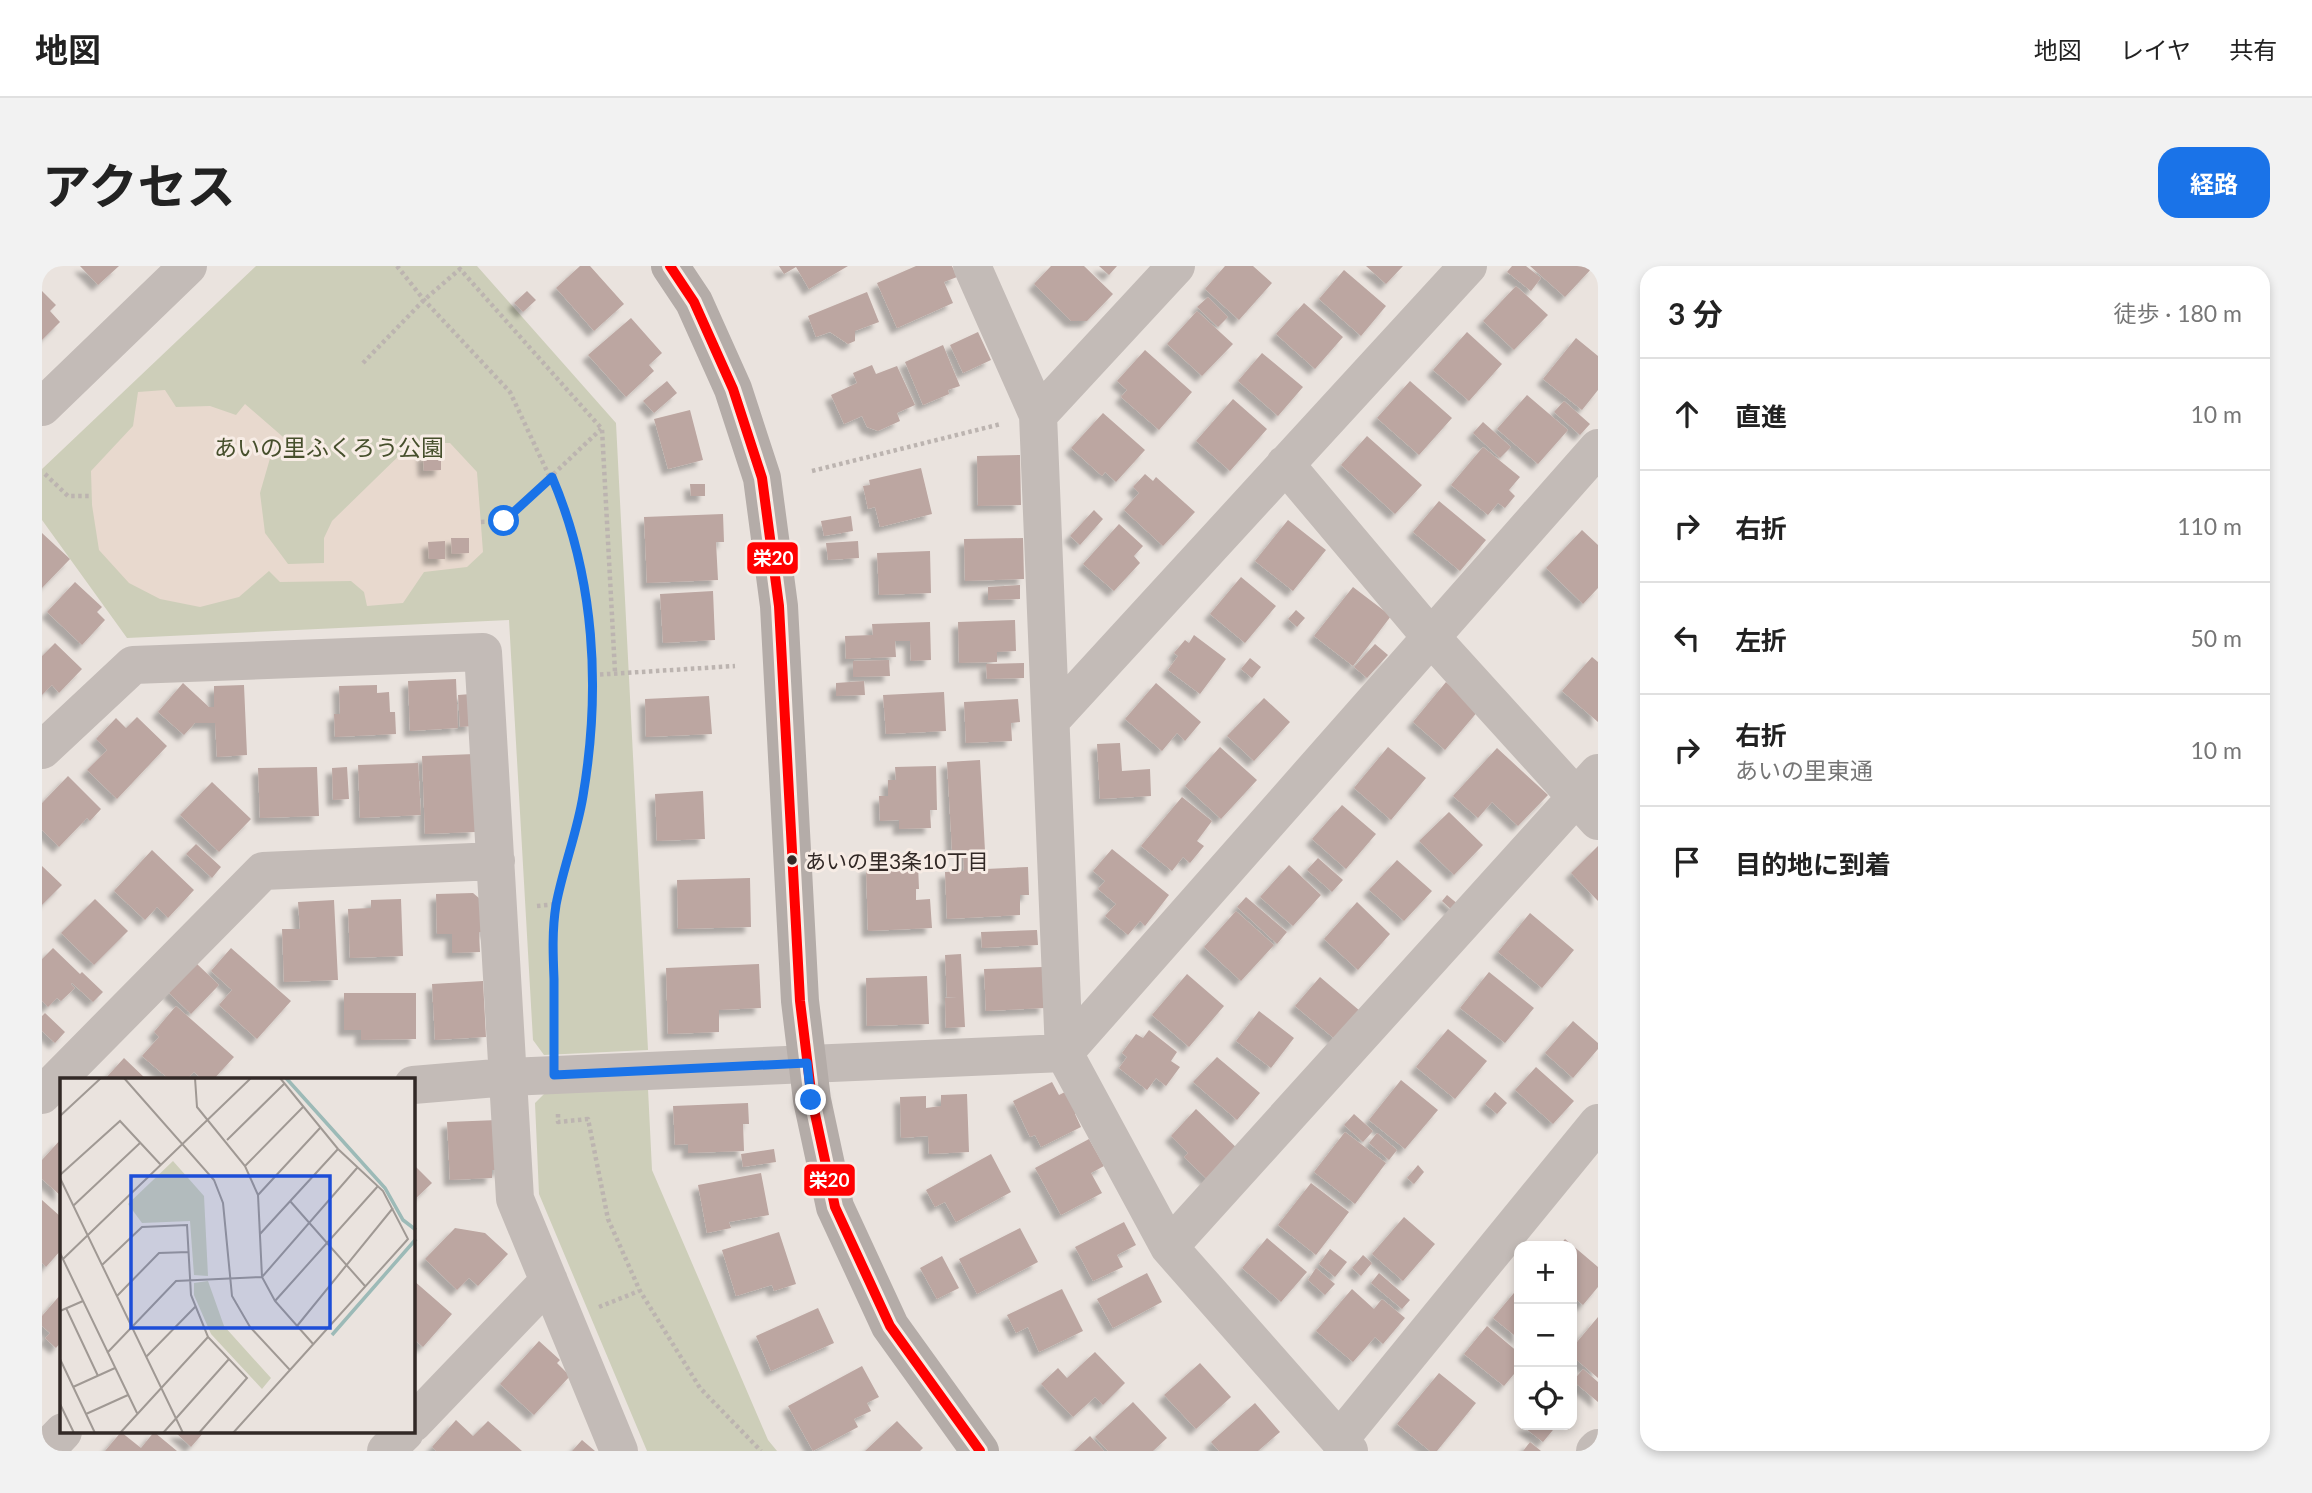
<!DOCTYPE html>
<html lang="ja">
<meta charset="utf-8">
<style>
:root{--surface:#fff;--page:#f2f2f2;--text:#222;--muted:#767676;--line:#e0e0e0;--accent:#1a73e8}
body{margin:0;font-family:Lato,"Noto Sans JP",sans-serif;background:var(--page);color:var(--text)}
.controls{position:absolute;right:21px;bottom:21px;display:grid;overflow:hidden;border-radius:14px;box-shadow:0 4px 10px #0003}
.controls button{width:63px;height:63px;display:grid;place-items:center;padding:0;border:0;border-bottom:2px solid var(--line);background:var(--surface);color:var(--text);font:35px sans-serif}
.stop{position:absolute;width:21px;height:21px;margin:-16px;border:5px solid #1a73e8;border-radius:50%;background:#fff}
.stop.end{background:#1a73e8;border-color:#fff;box-shadow:0 2px 7px #0008}
.list{margin:0;padding:0;list-style:none}
h2{display:flex;justify-content:space-between;align-items:center;height:91px;margin:0;padding:0 28px;font-size:30px}
h2 small{font-size:23px;font-weight:400;color:var(--muted)}
.list li{display:grid;grid-template-columns:46px 1fr auto;gap:21px;align-items:center;box-sizing:border-box;height:112px;padding:0 28px;border-top:2px solid var(--line)}
.list b{display:block;font-size:26px;white-space:nowrap}
.list p{margin:0;font-size:23px;white-space:nowrap;color:var(--muted)}
.list em{font-size:23px;font-style:normal;color:var(--muted)}
.icon{flex:none;width:38px;height:38px;fill:none;stroke:currentColor;stroke-width:2;stroke-linecap:round;stroke-linejoin:round}
.map{position:relative;flex:none;width:1556px;height:1185px;overflow:hidden;border-radius:21px}
header{display:flex;align-items:center;gap:42px;box-sizing:border-box;height:98px;padding:0 35px;background:var(--surface);border-bottom:2px solid var(--line)}
header strong{font-size:33px}
nav{display:flex;gap:38px;margin-inline-start:auto;font-size:24px}
.intro{display:flex;align-items:center;justify-content:space-between;box-sizing:border-box;height:168px;padding:0 42px}
h1{margin:0;font-size:49px}
.button{padding:18px 32px;border-radius:21px;background:var(--accent);color:#fff;font-size:24px;font-weight:700}
main{display:flex;gap:42px;padding:0 42px}
aside{flex:1;background:var(--surface);border-radius:21px;box-shadow:0 4px 10px #0003}
.map>svg:first-child{display:block}
</style>
<header>
<strong>地図</strong>
<nav><a>地図</a><a>レイヤ</a><a>共有</a></nav>
</header>
<div class="intro"><h1>アクセス</h1><a class="button">経路</a></div>
<main>
<div class="map">
<svg width="1556" height="1185" viewBox="0 0 1556 1185">
<defs>
<filter id="shadow"><feDropShadow dx="-6" dy="6" stdDeviation="2" flood-color="#0004"/></filter>
</defs>
<rect width="100%" height="100%" fill="#eae3de"/>
<path fill="#cdceb9" d="M214 0H435L574 157 606 784 502 789 491 774 467 354 85 372 0 254V203Z
M606 823 610 904 726 1174 735 1185H605L497 928 493 837 503 827Z"/>
<path fill="#e8d9ce" d="M123 124 134 141 168 140 194 149 203 138 248 177 238 178 231 182 218 227 223 267 246 298 282 297V272L290 255 370 177H408L435 206 441 286 425 301 382 306 361 337 325 340 322 326 309 315 238 316 227 305 197 331 158 341 118 333 87 317 57 284 50 239 49 205 91 160 96 126Z"/>
<path fill="#bca6a1" filter="url(#shadow)" d="M38 0H77L56 19Z
M538 0H548L582 38 552 65 514 22Z
M737 0H806L767 23 754 1 742 8Z
M874 0H910L915 11 902 16 911 37 855 62 835 17Z
M1009 0H1042L1071 28 1045 55H1029L992 18Z
M1057 0H1075L1067 9Z
M1183 0H1211L1230 17 1197 54 1163 23Z
M1324 0H1361L1344 18Z
M1470 0H1484L1499 12 1489 25 1465 6Z
M1488 0H1552L1523 31Z
M1302 4 1344 40 1319 70 1277 33Z
M1474 20 1506 49 1472 84 1441 55Z
M0 25 14 39 8 45 18 56 0 74Z
M485 25 494 34 481 46 472 37Z
M825 26 837 56 813 65V75L806 78 788 66 774 71 766 50Z
M1166 31 1186 51 1176 61 1155 41Z
M1262 37 1301 71 1273 103 1234 68Z
M1155 45 1191 78 1160 110 1125 78Z
M589 52 620 87 607 99 612 105 584 131 546 89Z
M936 66 949 94 921 107 908 79Z
M1425 66 1460 98 1427 135 1391 104Z
M1534 72 1556 90V124L1540 144 1501 113Z
M901 79 918 120 906 124 907 128 881 139 863 96Z
M1103 84 1150 126 1117 164 1079 131 1085 124 1075 115Z
M1220 87 1261 121 1236 150 1196 115Z
M830 99 834 108 855 100 873 139 855 147 858 155 836 165 825 161 820 150 802 158 789 129 815 117 811 107Z
M625 115 635 127 612 147 601 135Z
M1368 115 1410 152 1377 189 1335 152Z
M1485 129 1526 164 1496 198 1455 163Z
M1191 133 1225 163 1188 205 1154 175Z
M1522 135 1548 158 1538 169 1512 146Z
M648 144 661 194 626 203 612 153Z
M1061 147 1103 184 1074 216 1063 206 1060 210 1029 182Z
M1441 156 1469 181 1458 192 1431 167Z
M1325 170 1380 219 1353 248 1299 199Z
M1441 181 1478 211 1467 224 1473 230 1463 242 1456 237 1446 249 1409 219Z
M399 187V204L382 205 381 188Z
M978 189 979 239 936 240 935 190Z
M879 202 890 248 838 261 833 241 826 243 821 220 828 219 827 214Z
M1103 208 1111 215 1114 211 1153 246 1121 280 1082 244 1097 227 1091 221Z
M648 218H663V230H649Z
M1397 235 1444 274 1418 305 1371 266Z
M1052 244 1061 253 1038 279 1028 270Z
M681 248 682 276H674L676 314 605 317 602 251Z
M809 250 811 265 782 270 779 255Z
M1246 254 1284 284 1251 325 1213 295Z
M1077 258 1101 280 1092 290 1098 297 1072 325 1041 298Z
M1540 264 1556 279V322L1541 338 1504 302Z
M0 267 28 293 0 322Z
M409 272H427V287L410 288Z
M981 272 982 313 923 315 922 273Z
M403 275V293H387L386 276Z
M816 275 817 292 786 294 784 277Z
M888 285 889 327 837 329 835 287Z
M1199 311 1234 340 1203 377 1168 348Z
M33 316 60 341 55 346 63 354 40 379 5 346Z
M978 319V333L946 334V321Z
M1311 321 1349 350 1311 400 1272 370Z
M671 325 673 374 621 377 618 328Z
M1254 344 1263 352 1255 361 1246 353Z
M973 354 974 385 955 386V396L917 397 916 356Z
M888 356 889 394 869 395 868 375H853L854 391 804 393 803 370 831 369 830 358Z
M1152 369 1184 393 1158 428 1126 404 1136 390 1132 387 1143 374 1147 377Z
M13 377 40 403 17 427 10 419 0 429V390Z
M1333 378 1346 389 1325 412 1312 401Z
M1550 391 1556 396V456L1520 425Z
M1208 392 1219 401 1210 412 1199 403Z
M847 394 848 410 811 411V395Z
M982 397V412L945 413 944 398Z
M414 413 416 462 368 465 366 415Z
M822 415 823 429 794 430V417Z
M1404 416 1437 444 1403 484 1371 456Z
M141 417 167 441H172V420L202 419 205 489 175 491 173 457H153L142 469 116 446Z
M1114 417 1159 456 1143 475 1135 467 1120 485 1083 453Z
M335 419V427L347 426 348 446H353L354 468 293 471 292 448H298L297 420Z
M902 426 904 465 844 468 841 429Z
M429 428 431 460 418 461 416 429Z
M667 430 670 468 604 471 603 433Z
M1222 432 1248 456 1212 495 1185 470Z
M976 433 978 456 969 457 970 475 924 477 922 436Z
M95 451 125 480 75 533 45 504 65 484 54 473 74 452 84 462Z
M1078 477 1080 505 1108 503 1109 530 1058 533 1055 478Z
M1178 481 1215 514 1179 553 1143 520Z
M1346 481 1384 512 1349 554 1312 522Z
M1455 482 1506 529 1476 560 1450 536 1436 552 1411 530Z
M433 488V566L383 568 380 490Z
M938 494 944 603 986 601 987 629H978V649L905 653 903 606 922 605 921 584H910L905 496Z
M376 497 379 549 318 552 316 499Z
M894 500 895 544H888L889 562 857 563V554L838 555 837 530H846V514H854L853 501Z
M275 501 277 550 218 552 216 502Z
M305 501 307 533 291 534 290 502Z
M26 510 59 543 48 555 45 552 17 581 0 564V537Z
M170 516 209 553 177 586 138 549Z
M661 525 663 573 615 575 613 528Z
M1140 531 1170 555 1155 575 1162 580 1148 597 1141 591 1130 605 1099 580Z
M1300 539 1334 568 1304 603 1270 573Z
M1407 546 1441 579 1412 609 1377 575Z
M154 578 179 601 170 612 144 588Z
M1556 580V635L1529 607Z
M1070 583 1127 629 1103 660 1098 655 1086 669 1063 650 1074 638 1056 623 1063 615 1051 605Z
M110 584 152 624 126 652 115 641 103 654 72 625Z
M1276 592 1301 614 1290 626 1265 604Z
M1355 594 1390 625 1362 655 1327 624Z
M876 599 877 623H874V634L888 633 890 662 826 665 824 601Z
M1247 599 1279 629 1251 660 1218 631Z
M0 600 20 619 0 639Z
M708 612 709 661 636 663 635 614Z
M431 627 445 639V666H437L438 686 410 687V668H395L394 628Z
M1405 629 1417 639 1411 645 1400 635Z
M1204 631 1245 666 1235 678 1195 641Z
M53 633 86 665 52 699 19 667Z
M359 633 361 690 308 692 306 643 329 642V634Z
M292 634 296 714 242 716 240 663H258L256 636Z
M1315 636 1348 668 1316 704 1282 673Z
M1194 645 1232 679 1199 715 1162 681Z
M1488 647 1532 684 1500 722 1456 686Z
M995 664 996 679 940 682 939 666Z
M11 682 38 708 40 706 61 726 51 736 30 717 29 718 33 722 19 735 15 732 6 741 0 735V693Z
M189 682 249 735 215 773 177 739 190 724 169 705Z
M919 688 923 761 904 762 903 732 915 731H905L903 689Z
M154 697 177 719 149 748 126 726Z
M717 698 719 742 677 744V766L626 768 624 702Z
M1001 701 1003 742 944 745 942 703Z
M1447 706 1492 742 1463 777 1418 742Z
M1145 708 1182 740 1147 781 1110 749Z
M885 710 887 758 825 760 824 712Z
M1278 711 1318 745 1294 774 1253 740Z
M441 715 444 771 393 774 390 718Z
M302 727H374V773L319 774V764H302Z
M134 740 192 791 171 814H161L152 806 144 814H128L100 790 117 771 112 766Z
M1217 745 1252 772 1229 802 1194 775Z
M3 747 23 766 13 777 0 765V750Z
M1531 755 1556 777V783L1531 812 1503 787Z
M1406 763 1445 795 1413 833 1374 801Z
M1107 764 1135 786 1129 795 1138 801 1124 820 1114 812 1105 824 1077 802 1085 791 1080 787 1094 768 1101 772Z
M1175 791 1218 827 1195 854 1151 816Z
M82 792 105 814H62Z
M1494 801 1532 835 1511 858 1473 824Z
M1359 814 1396 844 1363 883 1327 854Z
M1010 816 1017 829 1027 824 1038 845 1033 848 1039 861 999 881 993 869 988 871 971 835Z
M1453 826 1465 837 1455 848 1443 838Z
M925 828 927 886 887 888 886 870 859 872 858 831 884 830V842L899 840V829Z
M706 837 707 858H701L702 885 646 887V878L633 879 631 840Z
M1154 843 1199 886 1169 917 1142 891 1146 887 1129 870Z
M1312 848 1331 865 1321 876 1302 859Z
M456 854 459 904H450V912L408 914 405 856Z
M1303 866 1344 897 1313 938 1272 906Z
M1335 867 1355 884 1347 894 1327 877Z
M19 873V930L0 913V894Z
M1047 873 1062 900 1049 907 1060 927 1019 949 993 902Z
M732 883 734 896 701 901 699 888Z
M949 888 969 926 914 956 903 936 893 941 884 924Z
M371 898 390 917 371 935Z
M1376 899 1382 906 1372 918 1365 912Z
M719 907 727 949 687 956 689 962 665 967 656 919Z
M1269 917 1307 946 1274 989 1236 959Z
M0 934 19 951V984L4 1001 0 997Z
M1362 951 1393 978 1361 1015 1330 988Z
M1082 956 1094 979 1075 989 1081 1001 1051 1015 1033 981Z
M413 962 443 967 466 988 436 1020 427 1012 415 1024 383 993Z
M978 962 996 996 935 1028 917 993Z
M737 966 754 1018 732 1025 730 1019 694 1030 680 984Z
M1225 972 1265 1006 1239 1036 1200 1002Z
M1523 973 1556 1001V1021L1541 1039 1530 1030V980H1517Z
M1288 983 1305 996 1293 1011 1277 998Z
M1321 989 1330 997 1319 1010 1310 1002Z
M900 990 917 1022 895 1033 878 1002Z
M1274 1002 1293 1018 1283 1029 1266 1014Z
M1105 1007 1120 1036 1071 1062 1055 1033Z
M1337 1007 1368 1034 1360 1043 1329 1017Z
M371 1014 410 1048 381 1081 371 1072Z
M1477 1021V1073L1451 1052Z
M1020 1023 1041 1065 997 1086 986 1061 974 1067 965 1049Z
M1310 1023 1332 1043 1340 1033 1363 1052 1341 1078 1333 1071 1311 1096 1274 1065Z
M19 1028V1076L14 1082 3 1072 8 1067 0 1060V1050Z
M776 1042 792 1077 729 1105 714 1070Z
M1556 1051V1112L1530 1090V1082Z
M1445 1060 1477 1087V1102L1462 1120 1422 1088Z
M497 1075 518 1094 515 1097 528 1110 492 1149 458 1118Z
M1053 1086 1083 1117 1061 1139 1053 1131 1031 1151 999 1118 1016 1102 1025 1112Z
M1158 1097 1189 1131 1154 1163 1122 1129Z
M820 1100 837 1131 825 1137 829 1145 812 1153 816 1161 771 1185 746 1140Z
M1541 1103 1556 1116V1136L1531 1115Z
M1397 1107 1434 1137 1395 1185H1388L1355 1158Z
M1091 1136 1125 1172 1111 1185H1066L1053 1171Z
M1213 1137 1238 1166 1216 1185H1177L1169 1176Z
M414 1154 431 1170 446 1155 480 1185H394L390 1181Z
M855 1155 881 1182 878 1185H823Z
M1479 1159H1515L1501 1176Z
M79 1166 99 1182 112 1166 135 1185H63Z
M133 1166H162L149 1181Z
M1048 1170 1062 1185H1032Z
M540 1174 553 1185H530Z
M1488 1176 1499 1185H1481Z"/>
<g fill="none" stroke-linecap="round" stroke-linejoin="round">
<path stroke="#bcb4b0" stroke-width="4.5" stroke-dasharray="3.5 3.5" stroke-linecap="butt" d="M355 0 382 34 468 126 524 246 544 324 551 409V459L541 533 515 638 511 667 512 773
M321 97 382 34 418 3 560 163 573 406
M770 205 959 158
M3 208 26 230H49
M439 256 462 255 559 163
M551 409 693 400
M495 640 515 638
M516 848V856L546 853 566 953 598 1025 658 1122 719 1185
M557 1041 597 1025"/>
<path stroke="#c3bbb7" stroke-width="38" d="M930 0 996 149 1022 787 1127 981 1307 1185
M0 141 146 0
M996 149 1134 0
M1243 198 1388 370 1556 555
M1010 453 1426 0
M0 484 91 399 441 386 473 933 577 1185
M371 819 466 811 1022 787 1556 182
M0 829 221 605 454 595
M1127 981 1556 507
M371 1157 507 1015
M1297 1174 1556 857
M3 1185 21 1166
M344 1185 363 1166
M1553 1185 1556 1182"/>
<path stroke="#b4aca8" stroke-width="38" d="M628 0 652 36 691 123 720 212 737 340 758 735 770 834 793 941 848 1060 938 1185"/>
<defs>
<path id="bus-1" d="M628 0 652 36 691 123 720 212 737 340 758 735 770 834 793 941 848 1060 938 1185"/>
</defs>
<use href="#bus-1" stroke="#f7ece5" stroke-width="16"/>
<use href="#bus-1" stroke="#f00" stroke-width="10"/>
</g>
<g fill="none" stroke-linecap="round" stroke-linejoin="round">
<path stroke="#1a73e8" stroke-width="9" d="M462 255 510 211C553 312 559 423 541 530 535 567 521 602 514 639 510 664 511 689 512 713 512 745 512 777 512 809L765 797 769 834"/>
</g>
<circle fill="#322926" stroke="#f7ece5" stroke-width="2.5" cx="750" cy="594" r="6"/>
<g text-anchor="middle" dominant-baseline="central" stroke-width="6" stroke-linejoin="round" paint-order="stroke">
<g font-size="21" fill="#322926" stroke="#f7ece5" text-anchor="start">
<text x="763" y="594">あいの里3条10丁目</text>
</g>
<g font-size="23" fill="#464f2c" stroke="#f7ece5">
<text x="287" y="181">あいの里ふくろう公園</text>
</g>
</g>
<g transform="translate(18 812)">
<rect width="355" height="355" fill="#eae3de"/>
<path d="M113 83 144 118 148 198 134 197 130 143 82 145 68 126ZM148 203 164 248 211 300 202 311 151 256 134 217V205Z" fill="#cdceb9"/>
<path fill="none" stroke="#9cbab7" stroke-width="3.5" d="M226 0 325 110 343 142 356 152M272 257 356 161"/>
<path fill="none" stroke="#a09994" stroke-width="2" d="M64 0 154 102 163 125 172 218 190 249 230 292 173 355M135 0 137 29 185 88 198 117 202 199 215 223 254 267M220 0 278 71 323 113 348 161 230 292M0 38 41 0M167 62 224 6M185 88 243 29M0 97 60 43 101 87M0 100 123 355M198 117 260 50M230 123 305 208M13 128 80 65M200 156 278 71M0 175 77 335M3 181 191 0M42 187 82 149 127 147 131 217 148 259 187 300 139 355M57 218 99 175 129 174M215 223 318 108M6 230 38 298M0 233 23 223M237 248 333 130M47 275 116 203 202 199 297 90M86 279 136 228M0 281 35 355M13 309 55 290M0 326 14 355M26 336 68 317M60 355 148 259M103 355 169 281"/>
<path fill="#1d4ed8" fill-opacity="0.15" stroke="#1d4ed8" stroke-width="3.5" d="M71 98H270V250H71Z"/>
<rect width="355" height="355" fill="none" stroke="#322926" stroke-width="3.5"/>
</g>
<g stroke="#f7ece5" stroke-width="2.5">
<rect x="704" y="275" width="53" height="34" rx="7" fill="#f00"/>
<rect x="761" y="897" width="53" height="34" rx="7" fill="#f00"/>
</g>
<g font-size="19" text-anchor="middle" font-weight="bold" fill="#fff">
<text x="731" y="299">栄20</text>
<text x="787" y="921">栄20</text>
</g>
</svg>
<div class="controls">
<button>+</button>
<button>−</button>
<button><svg class="icon" aria-label="locate" viewBox="0 0 24 24"><circle cx="12" cy="12" r="6"/><path d="M12 2v4M12 18v4M2 12h4M18 12h4"/></svg></button>
</div>
<div class="stop" style="left:462px;top:255px"></div>
<div class="stop end" style="left:769px;top:834px"></div>
</div>
<aside>
<h2>3 分<small>徒歩 · 180 m</small></h2>
<ul class="list">
<li><svg class="icon" aria-label="ahead" viewBox="0 0 24 24"><path d="M12 20V5M6 11l6-6 6 6"/></svg><div><b>直進</b></div><em>10 m</em></li>
<li><svg class="icon" aria-label="right" viewBox="0 0 24 24"><path d="M7 20v-9h11M14 6l5 5-5 5"/></svg><div><b>右折</b></div><em>110 m</em></li>
<li><svg class="icon" aria-label="left" viewBox="0 0 24 24"><path d="M17 20v-9H6M10 6l-5 5 5 5"/></svg><div><b>左折</b></div><em>50 m</em></li>
<li><svg class="icon" aria-label="right" viewBox="0 0 24 24"><path d="M7 20v-9h11M14 6l5 5-5 5"/></svg><div><b>右折</b><p>あいの里東通</p></div><em>10 m</em></li>
<li><svg class="icon" aria-label="arrive" viewBox="0 0 24 24"><path d="M6 21V4h12l-3 4 3 4H6"/></svg><div><b>目的地に到着</b></div></li>
</ul>
</aside>
</main>
